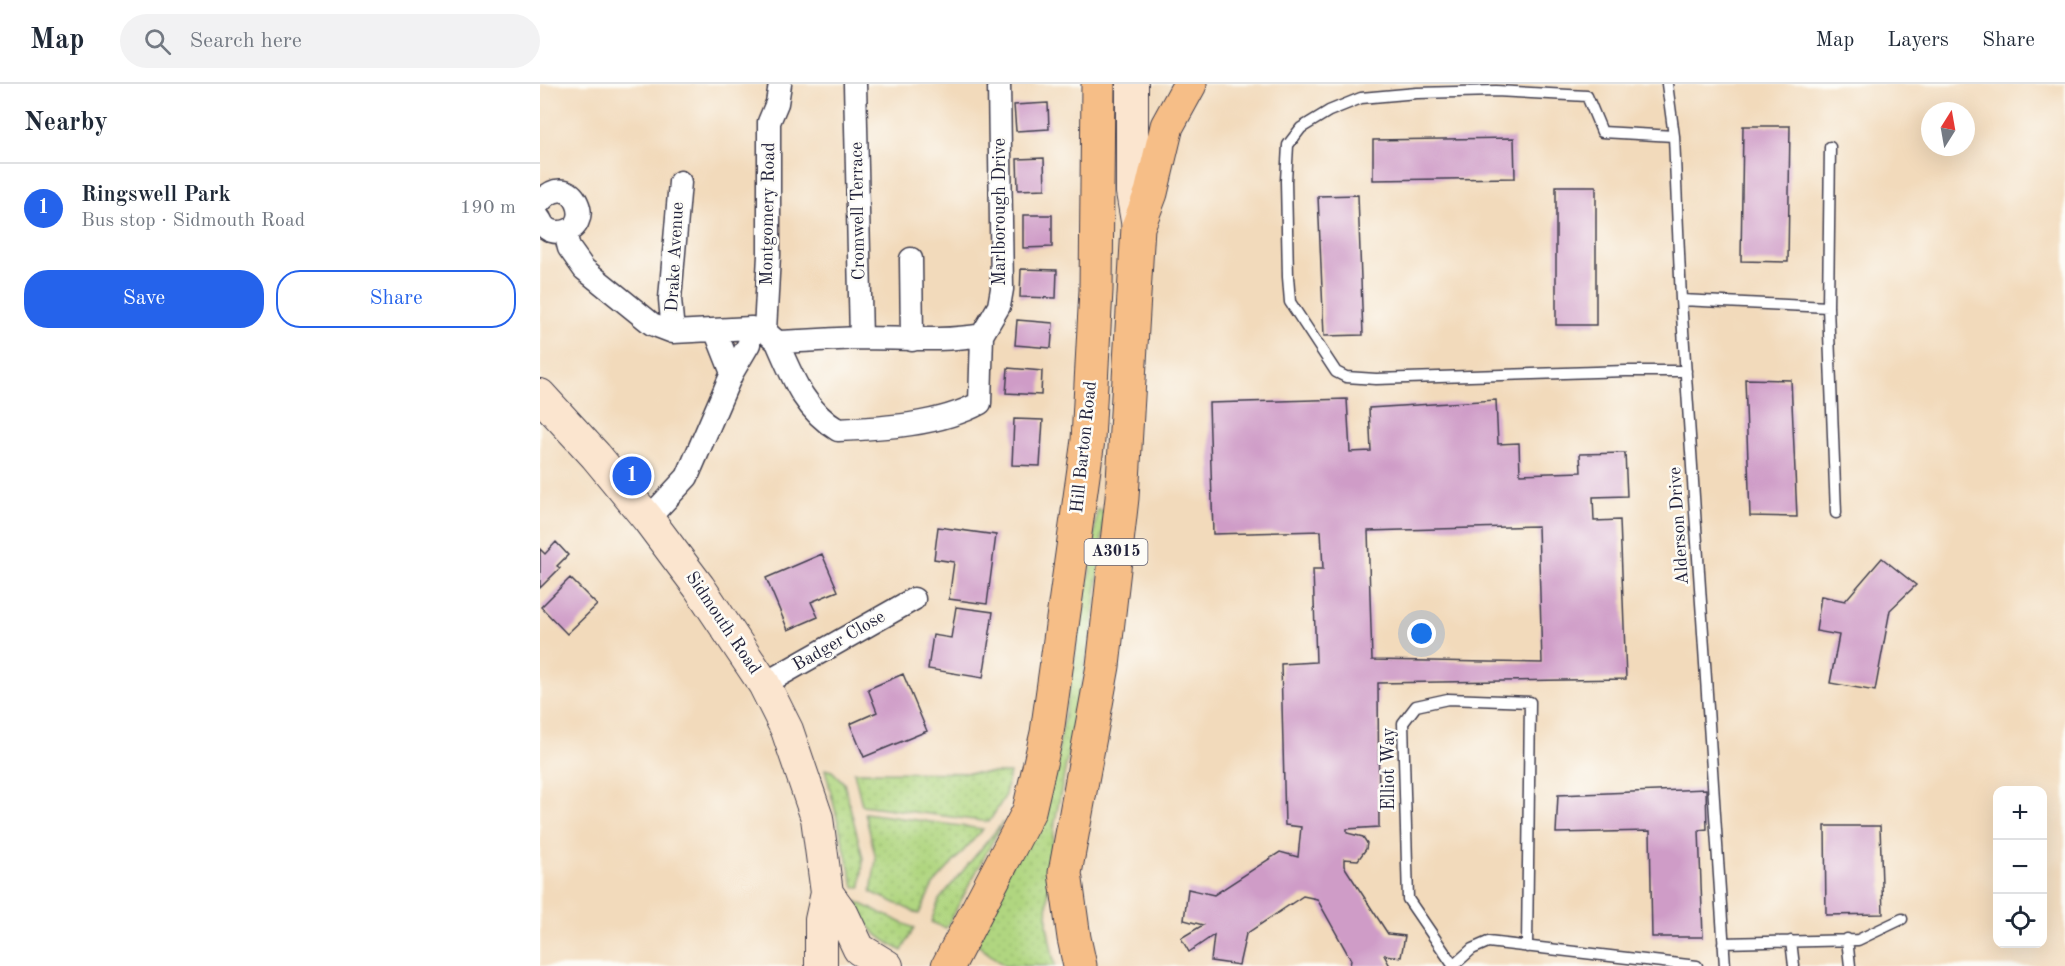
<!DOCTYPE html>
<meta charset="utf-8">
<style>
:root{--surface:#fff;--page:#f2f2f3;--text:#1f2937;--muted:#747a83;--line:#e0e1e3;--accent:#2563eb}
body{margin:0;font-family:"Old Standard TT",serif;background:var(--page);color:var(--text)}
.controls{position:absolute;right:18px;bottom:18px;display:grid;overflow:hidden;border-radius:12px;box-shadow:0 6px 24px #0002}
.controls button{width:54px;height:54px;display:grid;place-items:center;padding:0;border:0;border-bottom:2px solid var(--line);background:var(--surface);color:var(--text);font:30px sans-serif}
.compass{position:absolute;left:1381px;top:18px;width:54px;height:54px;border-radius:50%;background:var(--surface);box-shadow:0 6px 24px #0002;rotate:11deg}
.you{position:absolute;left:882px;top:550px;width:21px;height:21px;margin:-15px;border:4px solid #fff;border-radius:50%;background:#1a73e8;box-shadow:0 0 0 9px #1a73e833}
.badge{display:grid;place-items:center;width:39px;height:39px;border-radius:50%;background:var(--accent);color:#fff;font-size:20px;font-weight:700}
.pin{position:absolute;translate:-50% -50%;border:3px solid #fff;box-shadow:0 2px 6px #0006}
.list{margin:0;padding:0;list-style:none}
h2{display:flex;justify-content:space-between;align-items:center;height:78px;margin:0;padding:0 24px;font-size:26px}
h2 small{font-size:20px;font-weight:400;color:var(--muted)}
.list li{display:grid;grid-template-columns:39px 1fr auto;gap:18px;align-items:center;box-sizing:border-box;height:90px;padding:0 24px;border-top:2px solid var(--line)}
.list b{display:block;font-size:22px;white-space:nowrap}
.list p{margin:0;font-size:20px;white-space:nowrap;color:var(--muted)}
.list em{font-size:20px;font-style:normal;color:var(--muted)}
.actions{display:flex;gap:12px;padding:18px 24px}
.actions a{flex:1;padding:14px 0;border:2px solid var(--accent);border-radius:24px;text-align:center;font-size:21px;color:var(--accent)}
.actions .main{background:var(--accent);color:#fff}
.icon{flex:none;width:33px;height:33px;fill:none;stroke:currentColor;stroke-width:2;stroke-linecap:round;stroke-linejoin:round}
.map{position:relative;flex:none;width:1525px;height:882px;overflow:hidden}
header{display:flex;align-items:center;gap:36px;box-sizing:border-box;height:84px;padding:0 30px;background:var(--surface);border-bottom:2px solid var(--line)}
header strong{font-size:28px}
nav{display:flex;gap:33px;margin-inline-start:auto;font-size:21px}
.search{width:420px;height:54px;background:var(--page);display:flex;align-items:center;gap:15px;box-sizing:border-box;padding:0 21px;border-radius:33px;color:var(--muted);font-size:22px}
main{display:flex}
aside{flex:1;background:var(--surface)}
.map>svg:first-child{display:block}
</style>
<header>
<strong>Map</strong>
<div class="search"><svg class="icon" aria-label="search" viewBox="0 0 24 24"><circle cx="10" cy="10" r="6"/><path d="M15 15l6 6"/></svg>Search here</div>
<nav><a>Map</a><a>Layers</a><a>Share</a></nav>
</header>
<main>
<aside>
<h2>Nearby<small></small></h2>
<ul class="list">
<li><span class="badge">1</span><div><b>Ringswell Park</b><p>Bus stop · Sidmouth Road</p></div><em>190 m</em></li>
</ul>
<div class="actions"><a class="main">Save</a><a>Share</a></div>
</aside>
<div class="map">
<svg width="1525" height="882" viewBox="0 0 1525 882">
<defs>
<pattern id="grass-dots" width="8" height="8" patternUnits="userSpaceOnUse" patternTransform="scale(1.5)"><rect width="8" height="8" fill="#b0d680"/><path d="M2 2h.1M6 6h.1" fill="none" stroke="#97b770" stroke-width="1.8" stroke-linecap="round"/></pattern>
</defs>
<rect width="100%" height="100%" fill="#fdfcf7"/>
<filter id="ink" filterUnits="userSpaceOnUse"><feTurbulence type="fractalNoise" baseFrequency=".0167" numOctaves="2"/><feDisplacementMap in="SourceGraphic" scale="12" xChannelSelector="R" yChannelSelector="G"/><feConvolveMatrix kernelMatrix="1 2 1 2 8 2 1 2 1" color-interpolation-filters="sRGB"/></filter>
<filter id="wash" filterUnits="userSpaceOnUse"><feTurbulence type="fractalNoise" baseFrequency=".008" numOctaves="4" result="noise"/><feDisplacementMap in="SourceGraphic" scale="24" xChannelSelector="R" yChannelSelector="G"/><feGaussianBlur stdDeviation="1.35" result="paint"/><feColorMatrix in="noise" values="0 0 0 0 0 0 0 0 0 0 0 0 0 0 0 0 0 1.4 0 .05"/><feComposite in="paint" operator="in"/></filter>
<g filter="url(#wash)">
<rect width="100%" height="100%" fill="#f2dabb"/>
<path fill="url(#grass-dots)" stroke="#697c5e" stroke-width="1.5" d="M557 426 565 427 553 540 515 738 508 797 507 842 515 882H465L436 860 518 668 550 487Z
M285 685 292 687 304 699 323 774 321 803H314Z
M314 688 470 689 464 714 449 738 322 721Z
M325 729 443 745 393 801 379 830 331 808 336 775Z
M463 738 406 844 391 838 399 816Z
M317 818 374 844 362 867C337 853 326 845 317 818Z"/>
<g id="blocks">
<path fill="#cf9cc7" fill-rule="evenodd" d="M508 19 509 45 476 47 474 21Z
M1203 42H1250L1248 178 1201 177Z
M974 54 975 94 833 96V56Z
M504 74 505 105 478 106 477 75Z
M1016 102H1056V241H1016Z
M818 111 823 251 784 252 778 112Z
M483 131H512V163L483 164Z
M481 185 517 186 516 214 480 213Z
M477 236 513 239 511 264 475 261Z
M468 284 502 287 501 311 466 309Z
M1205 295 1251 296 1257 433 1210 432Z
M807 315 810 368 831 367 829 324 956 316 958 360 979 359 980 390 1041 388 1040 370 1085 369 1087 412 1053 413 1054 437 1080 436 1086 595 838 599 839 743 807 745V749L823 753 827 759 826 765 818 776 804 775V782L848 850 865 852 861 873 844 871 850 882H810L811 876 777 815 763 812 706 850 699 881 671 877 674 851 649 868 641 854 663 841 644 836 648 805 674 811 740 768 758 773 761 743 745 741 741 580 776 578 773 485H783L781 447 673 450 669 319ZM998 442 1002 579 832 576 828 447Z
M474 335 503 336 500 382 472 381Z
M398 443 456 451 447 520 409 515 414 478 394 475Z
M16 458 28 471 17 482 20 484 0 504V465L5 470Z
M282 470 298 507 271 518 278 533 248 546 226 494Z
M1342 474 1376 501 1350 526 1335 607 1290 599 1299 551 1276 547 1281 512 1305 517Z
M30 494 57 521 27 550 1 523Z
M416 523 453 528 443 594 388 585 393 551 411 554Z
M363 590 387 647 324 673 310 640 337 628 328 605Z
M1166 705 1167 745 1159 746 1163 853H1112L1110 747 1016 749 1018 711Z
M1285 742H1340L1343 830 1286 831Z"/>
</g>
</g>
<g filter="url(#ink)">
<use href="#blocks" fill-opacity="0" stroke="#413e4e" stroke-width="1.5"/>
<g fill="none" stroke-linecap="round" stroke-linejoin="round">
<defs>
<path id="lane" d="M1127 0 1134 52 1141 216 1185 882
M1134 52 1062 48 1047 12 956 7 877 9 821 14 789 27 761 44 748 61 746 97 748 193 750 218 796 288 806 293 836 295 1086 287H1146
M1290 63 1288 223 1296 429
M1141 216 1288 223
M1307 855 1310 882
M1251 857 1254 882
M1183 859 1318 856 1362 835
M913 881 868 815 863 639 876 622 908 615 990 618 987 863
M913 882 932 865 948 858 1157 882"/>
<path id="street" d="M315 0 321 254
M0 118C33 80 60 148 18 148 9 148 3 143 0 135
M25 148 29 164 44 185 112 240 133 248 211 244 225 247 229 171V38L237 19 240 0
M371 175 372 256
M225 247 237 258C265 257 293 255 321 254 362 254 402 258 442 251L459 222 462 205 459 0
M133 248 130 215 140 98
M237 258C252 292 264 326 298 346 343 344 400 341 440 319L442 251
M192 289 209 260 211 244
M108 435 147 393 192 289 175 246
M224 600 374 515"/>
<path id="secondary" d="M592 0V108L598 143
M0 311 56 372 108 435 159 503 224 600 247 646 277 734 287 809 281 836V882
M287 809 303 831 319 865 347 882"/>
<path id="primary" d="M408 882 489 727 507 649 548 356 556 206 558 0
M540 882 534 854 525 789 563 582 582 414 598 143 611 109 627 42 650 0"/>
</defs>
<use href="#lane" stroke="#413e4e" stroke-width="13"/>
<use href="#street" stroke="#413e4e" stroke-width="25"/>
<use href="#secondary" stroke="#413e4e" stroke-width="34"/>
<use href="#primary" stroke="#413e4e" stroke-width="35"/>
<use href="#lane" stroke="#fff" stroke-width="10"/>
<use href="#street" stroke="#fff" stroke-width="22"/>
<use href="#secondary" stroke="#fbe5cf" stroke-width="32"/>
<use href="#primary" stroke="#f6be87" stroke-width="33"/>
</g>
</g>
<g text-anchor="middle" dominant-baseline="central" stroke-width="5" stroke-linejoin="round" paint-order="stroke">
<rect fill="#fdfcf7" stroke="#646373" stroke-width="1.5" x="544.5" y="455" width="63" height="26" rx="4.5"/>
<g font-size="16" font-weight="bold" fill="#22223b">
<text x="576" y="468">A3015</text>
</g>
<g font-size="18" fill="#22223b" stroke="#fdfcf7">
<text transform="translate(318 127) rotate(-91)">Cromwell Terrace</text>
<text transform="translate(460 128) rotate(-90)">Marlborough Drive</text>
<text transform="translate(228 130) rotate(-89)">Montgomery Road</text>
<text transform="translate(135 173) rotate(-87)">Drake Avenue</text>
<text transform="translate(544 363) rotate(-84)">Hill Barton Road</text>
<text transform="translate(1139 442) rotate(-94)">Alderson Drive</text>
<text transform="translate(183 539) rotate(56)">Sidmouth Road</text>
<text transform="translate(299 557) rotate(-30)">Badger Close</text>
<text transform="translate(849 685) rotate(-90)">Elliot Way</text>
</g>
</g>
</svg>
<div class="controls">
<button>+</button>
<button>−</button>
<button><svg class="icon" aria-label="locate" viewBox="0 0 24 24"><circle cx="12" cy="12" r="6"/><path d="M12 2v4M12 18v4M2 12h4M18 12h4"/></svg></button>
</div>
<svg class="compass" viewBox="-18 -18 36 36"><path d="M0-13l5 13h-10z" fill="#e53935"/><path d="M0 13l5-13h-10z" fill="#747a83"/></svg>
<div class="you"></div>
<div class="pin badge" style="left:92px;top:392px">1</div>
</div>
</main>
